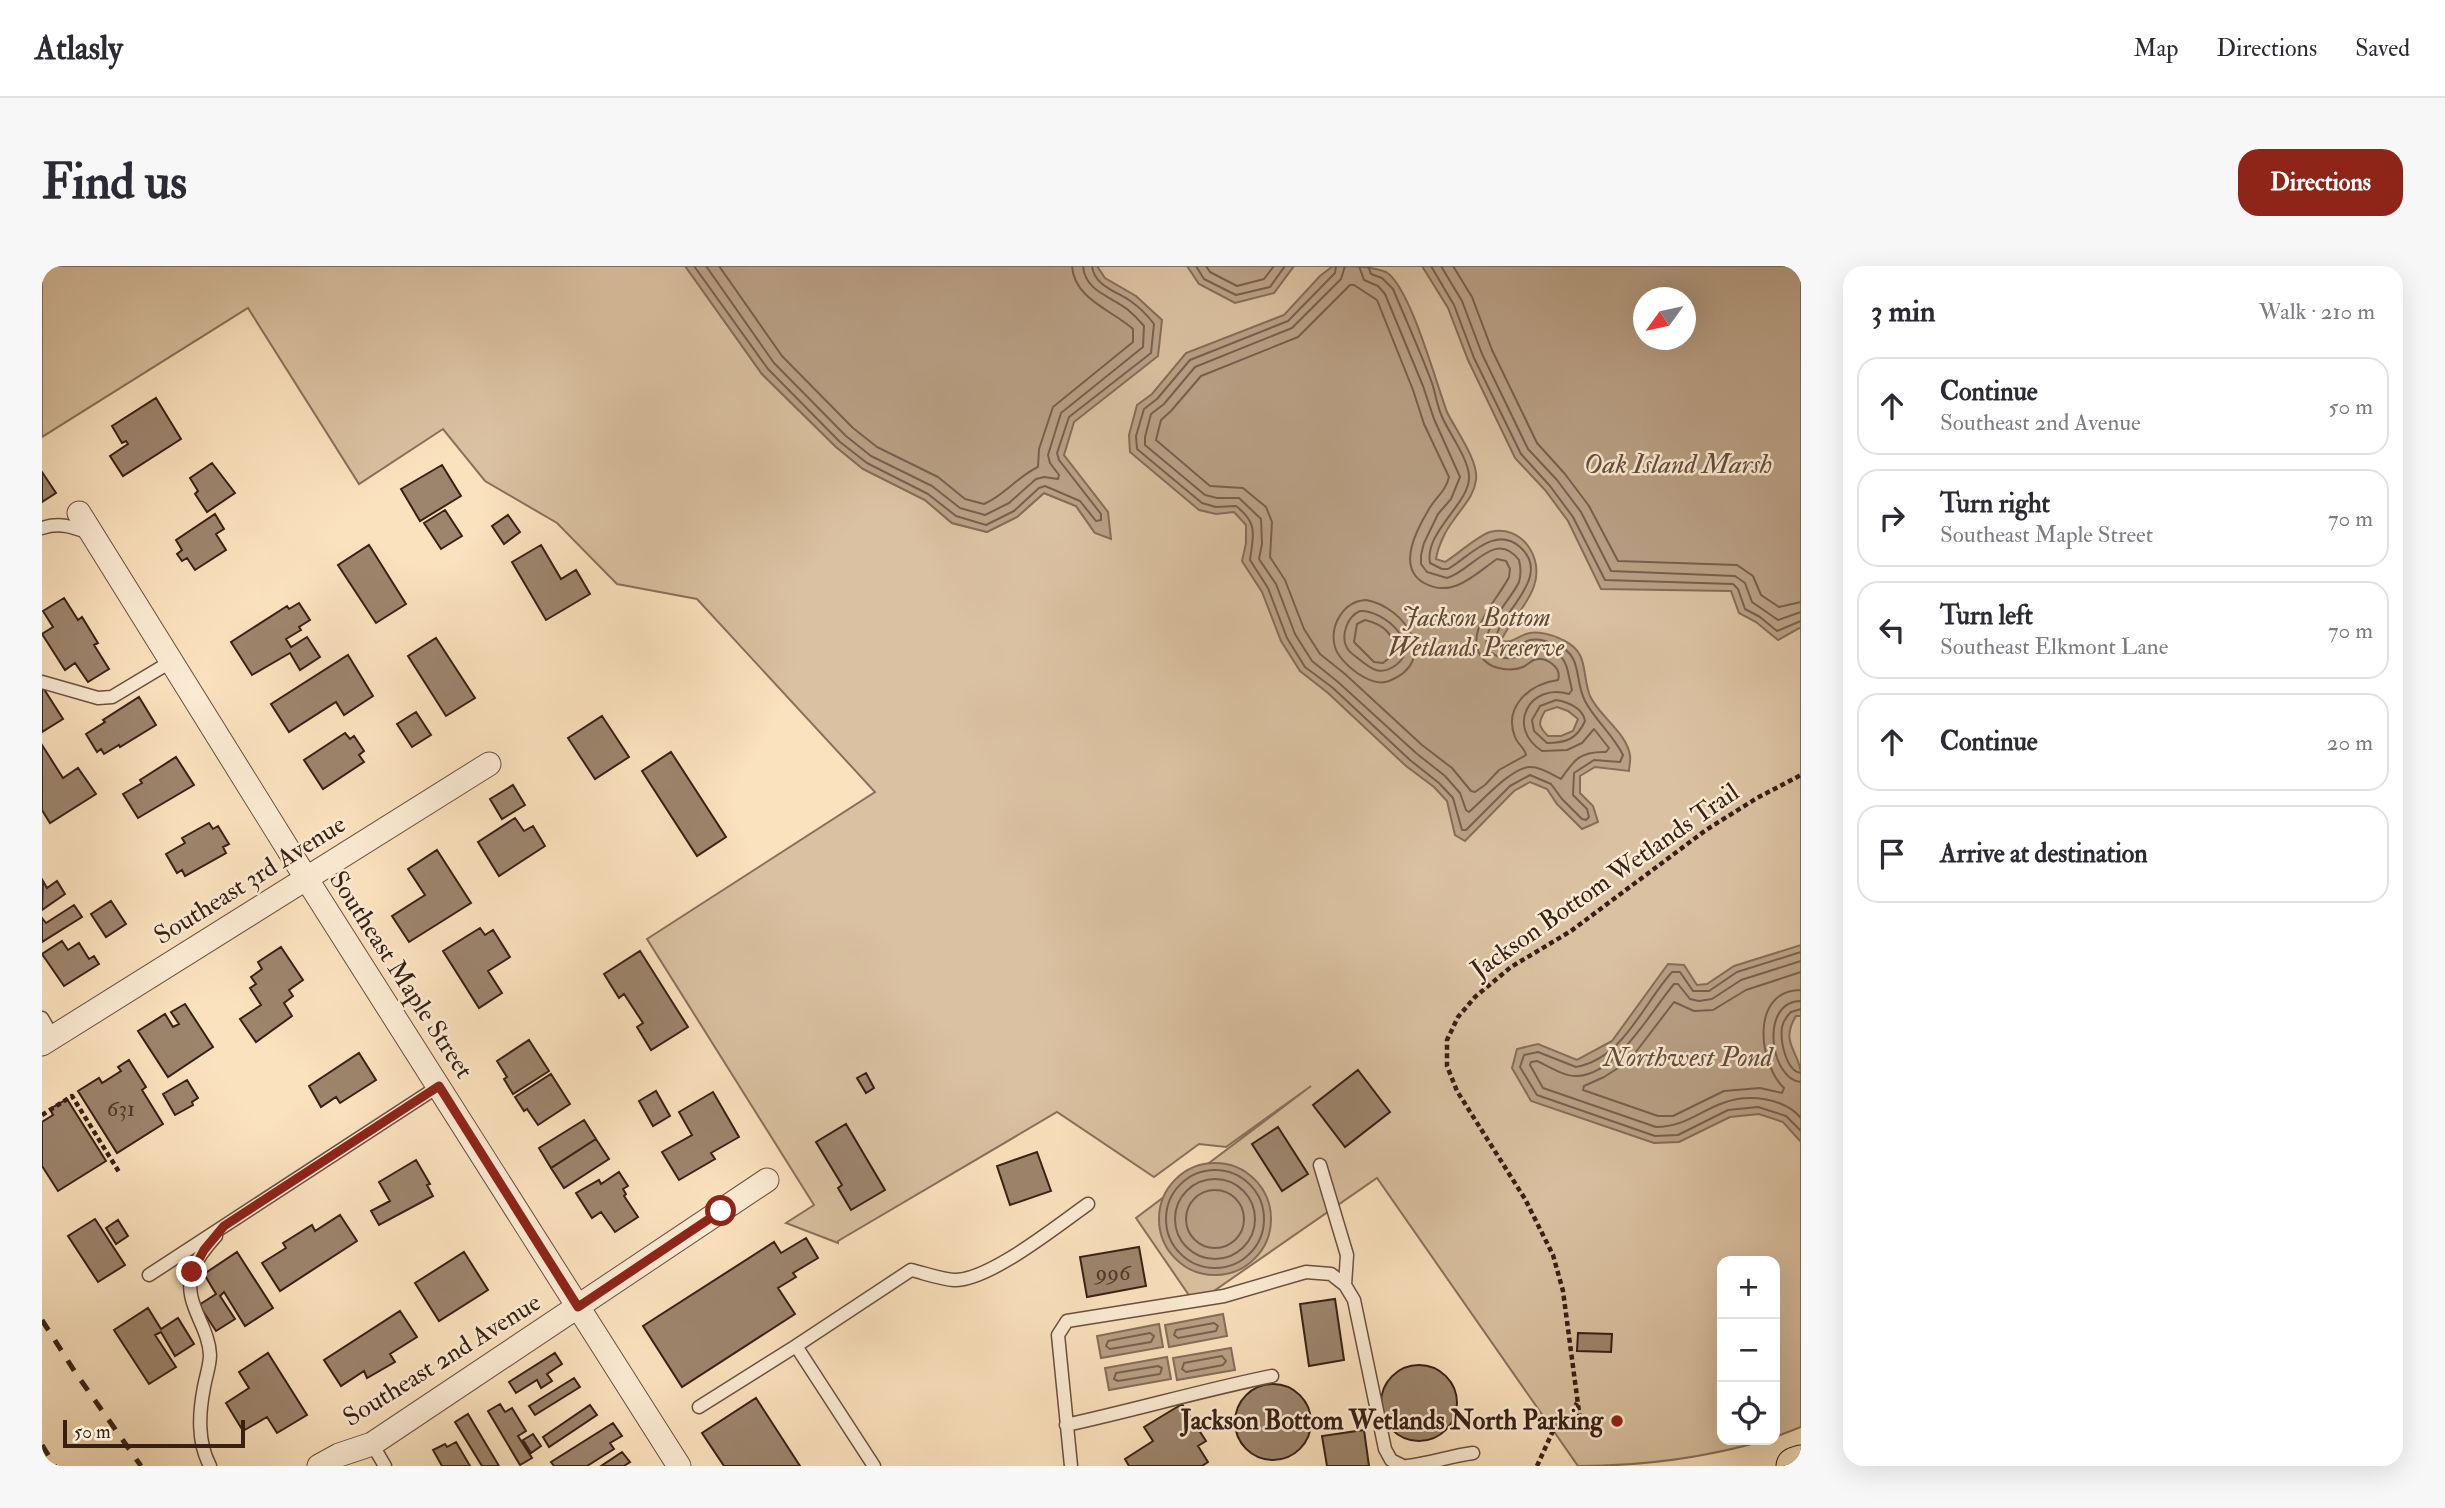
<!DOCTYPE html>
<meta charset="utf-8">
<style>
:root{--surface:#fff;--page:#f7f7f7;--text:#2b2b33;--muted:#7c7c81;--line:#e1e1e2;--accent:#8f2418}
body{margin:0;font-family:"IM FELL Double Pica",serif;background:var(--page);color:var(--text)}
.controls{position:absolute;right:21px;bottom:21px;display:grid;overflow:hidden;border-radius:14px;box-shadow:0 7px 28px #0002}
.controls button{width:63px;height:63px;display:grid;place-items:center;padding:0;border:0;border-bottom:2px solid var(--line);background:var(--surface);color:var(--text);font:35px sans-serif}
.compass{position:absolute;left:1591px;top:21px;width:63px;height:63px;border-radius:50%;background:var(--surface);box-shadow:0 7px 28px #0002;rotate:237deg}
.scale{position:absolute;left:21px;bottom:18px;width:182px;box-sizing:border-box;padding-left:7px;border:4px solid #382015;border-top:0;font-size:19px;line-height:24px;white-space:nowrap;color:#382015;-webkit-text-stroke:5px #fcecd5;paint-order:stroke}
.stop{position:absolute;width:21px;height:21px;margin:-16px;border:5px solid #8f2418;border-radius:50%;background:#fff}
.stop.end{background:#8f2418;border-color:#fff;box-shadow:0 2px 7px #0008}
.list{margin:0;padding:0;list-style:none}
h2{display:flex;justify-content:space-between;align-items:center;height:91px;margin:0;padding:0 28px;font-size:30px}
h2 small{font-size:23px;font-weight:400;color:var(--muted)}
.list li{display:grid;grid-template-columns:46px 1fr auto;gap:21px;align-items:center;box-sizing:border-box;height:98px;margin:0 14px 14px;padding:0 14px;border:2px solid var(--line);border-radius:21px}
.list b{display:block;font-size:26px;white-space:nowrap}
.list p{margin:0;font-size:23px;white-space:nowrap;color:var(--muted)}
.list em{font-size:23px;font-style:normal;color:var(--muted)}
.icon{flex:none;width:38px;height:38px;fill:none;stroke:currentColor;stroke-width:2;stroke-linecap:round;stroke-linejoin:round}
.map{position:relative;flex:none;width:1759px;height:1200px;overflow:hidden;border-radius:21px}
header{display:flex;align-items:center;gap:42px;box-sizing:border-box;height:98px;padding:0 35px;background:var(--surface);border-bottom:2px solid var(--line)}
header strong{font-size:33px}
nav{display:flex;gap:38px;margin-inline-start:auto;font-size:24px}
.intro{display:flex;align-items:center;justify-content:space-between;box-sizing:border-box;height:168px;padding:0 42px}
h1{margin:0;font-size:49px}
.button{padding:18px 32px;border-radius:21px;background:var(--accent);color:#fff;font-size:24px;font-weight:700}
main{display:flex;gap:42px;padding:0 42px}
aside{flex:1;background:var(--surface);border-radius:21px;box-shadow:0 7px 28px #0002}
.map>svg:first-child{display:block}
</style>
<header>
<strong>Atlasly</strong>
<nav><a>Map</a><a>Directions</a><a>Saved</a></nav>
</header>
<div class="intro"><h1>Find us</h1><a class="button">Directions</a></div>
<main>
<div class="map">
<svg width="1759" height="1200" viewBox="0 0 1759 1200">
<rect width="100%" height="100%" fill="#fbe2be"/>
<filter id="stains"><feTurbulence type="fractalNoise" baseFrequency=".00286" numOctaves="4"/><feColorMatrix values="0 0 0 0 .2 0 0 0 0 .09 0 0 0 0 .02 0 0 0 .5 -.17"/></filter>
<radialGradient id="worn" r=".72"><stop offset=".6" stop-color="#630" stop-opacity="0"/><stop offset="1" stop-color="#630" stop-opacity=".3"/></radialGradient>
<path fill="#dac1a1" stroke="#89705b" stroke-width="2" fill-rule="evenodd" d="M0 0H654L647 5 720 108 794 181 821 203 883 234 910 257 945 266 975 251 1002 227 1034 240 1053 267 888 0H1759V1161L1733 1171V995H1680V1174H1724C1663 1192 1600 1200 1536 1200L1335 912 1153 1038 1094 952 1269 820 1184 881 1157 878 1112 911 1015 846 796 975V977L744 957 772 939 605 673 833 526 655 333 575 318 515 257 443 215 401 163 317 218 206 42 0 171ZM1602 32H1644V74H1602Z"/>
<path fill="#b9a085" stroke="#856d58" stroke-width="2" fill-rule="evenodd" d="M643 0H1055L1063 12 1094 30 1120 54 1116 90 1032 156 1022 189 1066 246 1069 273 1053 267 1034 240 1002 227 975 251 945 266 910 257 883 234 821 203 794 181 720 108Z
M1145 0H1252L1232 27 1193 37 1157 18Z
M1291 0C1307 0 1329 0 1344 6 1368 20 1394 117 1405 146 1413 163 1437 195 1434 214 1432 231 1420 241 1411 255 1403 265 1396 281 1394 293L1403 296C1415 289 1435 270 1448 266 1480 258 1502 292 1492 320 1485 341 1467 356 1459 375 1471 377 1473 372 1484 368 1494 364 1512 369 1521 374 1548 387 1539 407 1548 430 1557 450 1584 466 1588 489 1589 494 1587 500 1587 505L1553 501 1538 510V527L1551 540 1556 556 1540 563 1515 538 1505 523 1488 516 1472 525 1423 575 1413 569 1405 535 1392 521 1364 500 1286 427 1258 405 1239 375 1220 326 1200 295 1204 277V259L1192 246 1174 248 1157 244 1088 186 1087 169 1095 139 1110 128 1144 87 1242 49 1278 10ZM1515 441 1526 445 1536 453 1531 465 1519 470H1506C1496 460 1496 457 1503 445Z
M1380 0H1759V361L1736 374 1714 356 1697 347 1689 325 1559 323 1526 255 1503 224 1473 192 1426 94 1406 42ZM1602 32H1644V74H1602Z
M1759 679V750H1754C1737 777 1758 786 1759 808 1759 831 1759 853 1759 876L1741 856 1717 848 1688 851 1637 876 1612 877 1489 835 1470 802 1475 783 1496 778 1535 794 1570 775 1626 698 1642 699 1655 719 1665 718 1692 700Z
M1117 953a56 56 0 1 1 112 0a56 56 0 1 1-112 0Z
M1181 1048 1185 1070 1127 1081 1123 1059Z
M1117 1058 1121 1081 1059 1092 1055 1070Z
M1189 1082 1193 1104 1135 1114 1131 1092Z
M1125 1091 1129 1113 1067 1124 1063 1102Z"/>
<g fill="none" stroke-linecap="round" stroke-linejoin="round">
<path stroke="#78604d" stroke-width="2" d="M652 0 726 103 798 176 825 197 886 228 914 250 944 259 972 245 997 222 1003 220 1038 235 1054 255 1059 254V248L1017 194 1015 187 1027 151 1109 87 1112 58C1106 50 1096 40 1087 34 1073 25 1052 19 1050 0
M664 0 732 97 804 170 829 190 890 220 918 242 943 249 967 237 994 213 1002 211 1016 213 1017 209 1008 197 1006 189 1019 147 1101 81 1102 60C1097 54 1091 48 1085 43 1068 30 1043 25 1041 0
M677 0 740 90 811 162 835 181 896 211 923 233 942 238C963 229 976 210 996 201L997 183 1011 141 1091 76V63C1070 44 1032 33 1030 0
M1154 0 1162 13 1194 29 1228 21 1243 0
M1164 0 1168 6 1195 20 1222 13 1232 0
M1294 0 1293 7 1246 55 1148 94 1115 133 1102 143 1094 170 1095 183 1160 237 1174 241 1194 240C1217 258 1211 269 1208 294L1226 322 1245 372 1263 401 1291 422 1368 494 1397 517 1411 532 1420 564H1424L1468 520 1488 509 1509 518 1520 533 1540 553 1544 554 1547 551 1545 543 1531 529 1532 507 1552 494 1578 496 1581 489C1571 469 1553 454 1543 435 1532 414 1541 389 1515 379 1508 376 1496 372 1488 374 1476 377 1468 392 1454 378 1449 352 1514 313 1478 281 1453 259 1428 290 1406 303H1400L1388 297C1382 266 1428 237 1427 211 1427 194 1408 168 1401 153 1395 141 1394 129 1390 117 1378 85 1364 54 1351 23L1340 12 1329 8 1326 0
M1303 0 1299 13 1250 62 1153 101 1122 138 1109 148 1103 171V179L1163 229 1175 232H1197L1219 253 1220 278 1217 293 1234 318 1253 368 1270 395 1296 416 1374 487 1403 510 1418 527 1424 544 1427 546C1441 534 1471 500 1489 501 1499 501 1511 509 1519 513 1532 494 1538 485 1564 486L1567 482 1552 463 1540 477 1525 484 1500 485C1463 461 1488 416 1527 428L1530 424C1523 396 1527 385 1491 383 1479 389 1469 396 1455 390 1424 378 1470 333 1477 316 1479 309 1479 302 1477 294 1453 263 1431 304 1405 312L1385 306 1379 298V289L1382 277 1396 248 1409 233 1418 211 1392 153 1381 120 1343 28 1336 20 1322 14 1317 0
M1389 0 1412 39 1432 92 1479 188 1508 220 1531 251 1563 314 1691 318 1696 323 1703 343 1718 351 1735 365 1759 355
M1399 0 1420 35 1440 88 1486 183 1515 214 1539 246 1569 305 1693 310 1703 317 1710 336 1736 354 1759 346
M1411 0 1430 31 1450 84 1495 177 1523 208 1547 240 1576 295 1695 299 1711 310 1719 329 1737 341 1759 336
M1308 19H1312L1335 34 1371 124 1382 158 1407 211C1404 225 1394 231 1387 243 1375 263 1354 301 1382 317 1411 333 1433 308 1455 293L1464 295 1468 303 1467 311C1456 334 1418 369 1442 394 1451 404 1471 406 1483 400 1486 398 1489 395 1492 394 1505 390 1520 402 1516 414 1488 418 1461 440 1473 471 1476 479 1483 482 1484 489L1457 504 1443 519 1433 526 1429 525 1410 502 1380 479 1303 408 1278 388 1262 363 1243 314 1228 291 1230 256 1224 241 1201 222 1168 220 1114 174 1119 154 1129 145 1159 110 1256 71Z
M1324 334C1364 341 1398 395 1347 415 1329 422 1298 398 1293 381 1287 359 1302 335 1324 334Z
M1318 345C1342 344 1381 379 1354 399 1339 410 1330 404 1317 393 1313 390 1308 387 1305 382 1298 369 1306 350 1318 345Z
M1323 354C1340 358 1353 368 1353 387L1341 397 1332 396 1312 376 1315 358Z
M1514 434C1526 436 1541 442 1543 455 1535 473 1524 477 1505 477L1492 465 1490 454 1498 440Z
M1759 686 1695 706 1667 725H1651L1638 706H1630C1601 738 1581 793 1534 801L1496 786 1482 789 1478 801 1495 829 1613 870 1636 869 1686 844 1716 841 1744 850 1759 865
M1759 695 1699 714 1670 733 1657 735 1648 733 1636 718H1632C1609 745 1575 808 1536 810 1523 811 1506 800 1495 795L1489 796 1488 799 1501 822 1614 861C1642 861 1656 846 1681 837 1706 827 1742 832 1759 852
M1759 706 1704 724 1671 744 1652 745 1632 736 1587 795 1562 811 1542 820 1541 824 1616 850H1631L1682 825 1718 822 1740 827 1742 822C1716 797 1708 724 1759 724
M1759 735C1717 735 1728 814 1759 816
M1759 743 1749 746C1745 750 1741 756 1740 761 1738 775 1744 805 1759 807
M1124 953a49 49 0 1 1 98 0a49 49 0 1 1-98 0Z
M1133 953a40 40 0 1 1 80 0a40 40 0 1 1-80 0Z
M1144 953a29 29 0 1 1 58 0a29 29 0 1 1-58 0Z
M1172 1057 1176 1060 1174 1065 1136 1072 1132 1069 1134 1064Z
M1108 1067 1112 1070 1109 1076 1068 1083 1064 1080 1066 1075Z
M1180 1090 1184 1095 1181 1099 1144 1106 1140 1103 1142 1097Z
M1116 1100 1120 1102 1118 1108 1076 1115 1072 1113 1074 1107Z"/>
</g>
<path fill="#9d856d" stroke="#382015" stroke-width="2" d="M114 132 139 173 81 210 68 190 86 178 84 175 80 177 70 160Z
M170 197 193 227 165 246 153 228 156 225 148 212Z
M400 199 419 230 378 255 359 223Z
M0 206 14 227 0 236Z
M403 244 420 270 399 283 382 257Z
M173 248 182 263 174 268 184 284 153 304 145 292 140 295 135 288 140 284 134 274Z
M466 249 478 266 462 278 450 260Z
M327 279 364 338 334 357 296 299Z
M499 279 519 313 534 304 548 328 504 354 470 296Z
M22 332 36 354 40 351 56 377 52 379 67 403 46 416 33 397 23 404 0 368 11 361 1 345Z
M257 337 268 354 257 361 259 364 244 373 249 381 265 371 278 391 258 404 248 387 210 409 189 376 245 340 247 343Z
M394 372 433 432 404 450 366 390Z
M306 389 331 430 302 449 294 436 247 466 229 438Z
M0 420 21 453 0 466Z
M97 431 114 459 78 481 77 479 62 488 59 483 55 486 44 468 63 456 61 454Z
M374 446 389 469 370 481 355 458Z
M560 450 587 491 553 513 526 472Z
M303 467 308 473 312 470 322 485 317 489 322 496 281 523 262 494Z
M0 479 21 512 36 502 54 528 8 557 0 544Z
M629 486 684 571 655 590 600 505Z
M134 491 152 519 96 552 81 528 100 517 98 514Z
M471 519 483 539 460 553 448 533Z
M473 552 482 565 491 560 503 580 457 610 436 576Z
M167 557 171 563 176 560 187 578 181 581 184 587 143 610 140 604 135 607 124 588 143 577 140 572Z
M395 584 429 637 367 676 350 650 383 629 366 603Z
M1 615 5 622 15 615 23 628 0 644Z
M69 635 84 658 64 671 49 648Z
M32 639 40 651 0 676V652L4 657Z
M438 662 443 669 451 664 468 691 446 705 460 727 437 742 401 685Z
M20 675 26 684 37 677 47 693 52 690 57 698 22 720 0 688Z
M239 681 261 714 247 724 251 730 242 737 250 750 214 776 198 753 219 739 208 722 214 718 209 711 220 703 216 696Z
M598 685 646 761 609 784 595 761 601 757 582 728 577 732 562 708Z
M143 738 171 781 126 811 96 765 123 748 131 761 137 758 129 746Z
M487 774 507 805 471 828 462 813 465 811 455 795Z
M317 787 334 814 298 837 294 831 279 841 267 820Z
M87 794 104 821 100 824 121 858 75 887 36 825 57 812 60 817 79 805 76 801Z
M1316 804 1348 846 1303 881 1271 839Z
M824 807 832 822 824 827 815 812Z
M509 808 528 838 496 859 485 843 482 845 473 831Z
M145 814 156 832 150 836 151 839 133 849 121 828Z
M614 825 628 850 611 860 597 835Z
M671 826 697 871 669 887 673 893 637 914 620 886 650 869 637 846Z
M25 833 64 895 16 925 0 900V856L11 849 8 843Z
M542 854 554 873 509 902 497 882Z
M804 858 843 924 809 944 796 922 800 919 774 876Z
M1236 861 1266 908 1240 925 1210 878Z
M554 873 567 893 522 922 509 902Z
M995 886 1009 925 968 939 955 900Z
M374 894 388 918 385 919 391 930 337 959 329 945 348 935 337 916Z
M577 906 586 920 581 923 584 928 582 930 596 951 573 966 559 946 550 952 534 927 557 914 559 918Z
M298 949 315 975 238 1025 220 997 244 982 241 977 270 959 273 965Z
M53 953 83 999 56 1016 26 970Z
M76 954 86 970 74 978 64 962Z
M764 972 776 992 751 1007 754 1011 736 1022 753 1048 640 1121 601 1060 732 976 739 987Z
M1097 981 1104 1020 1045 1031 1038 991Z
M195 986 231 1042 203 1060 182 1026 178 1030 193 1053 174 1065 157 1039 174 1028 162 1008Z
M422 986 446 1024 397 1055 373 1017Z
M1293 1033 1302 1094 1267 1100 1258 1038Z
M106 1042 119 1063 136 1052 152 1078 133 1090 119 1066 113 1069 134 1101 107 1118 72 1064Z
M358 1045 375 1071 348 1088 353 1096 325 1112 322 1105 299 1120 282 1094Z
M1536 1067 1570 1068 1569 1086 1535 1085Z
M226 1087 265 1149 235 1167 225 1151 201 1165 184 1137 207 1122 197 1106Z
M513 1087 520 1098 505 1108 510 1115 499 1122 495 1114 474 1127 467 1116Z
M1339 1137a38 38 0 1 1 76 0a38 38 0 1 1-76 0Z
M532 1112 538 1121 493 1149 487 1140Z
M1193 1156a38 38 0 1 1 76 0a38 38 0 1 1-76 0Z
M714 1132 758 1200H682L660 1167Z
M458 1138 463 1146 470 1142 484 1165 476 1170 490 1192 478 1199 446 1145Z
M1140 1138 1164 1175 1156 1180 1166 1196 1160 1200H1087L1083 1193 1111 1175 1102 1161Z
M548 1139 555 1149 507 1181 501 1171Z
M426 1148 457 1200H440L413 1156Z
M571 1157 580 1170 568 1177 572 1183 545 1200H512L509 1196Z
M1322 1164 1327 1200H1285L1280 1170Z
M491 1168 499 1180 489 1187 481 1174Z
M414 1176 428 1200H400L391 1184 403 1178 405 1181Z
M580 1186 588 1196 582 1200H559Z"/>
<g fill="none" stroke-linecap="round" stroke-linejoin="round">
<defs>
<path id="lane" d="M0 262C18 256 31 261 47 267
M0 416 56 432 70 431 130 395
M0 752 11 771
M1278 899 1305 989 1303 1019
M107 1009 397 820
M754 1080 869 1004C882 1007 898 1013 912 1014 947 1015 1016 959 1046 938
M657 1141 754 1080 832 1200
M1024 1159C1093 1144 1161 1124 1230 1110
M330 1178 343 1200
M168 1200C155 1175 157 1147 162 1121 164 1110 168 1099 168 1089 167 1059 141 1038 150 1006 154 993 165 980 174 970
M1029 1200 1016 1069 1025 1055 1182 1030 1264 1006 1289 1008 1303 1019 1312 1034 1343 1183 1349 1194 1361 1200
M1365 1200C1387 1198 1408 1190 1431 1187"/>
<path id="street" d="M37 247 264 612 637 1200
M0 778 447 498
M277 1200 297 1189 330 1178 725 914"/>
<path id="primary" d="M1753 1200 1759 1198"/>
</defs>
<use href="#lane" stroke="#69503f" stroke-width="15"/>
<use href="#street" stroke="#69503f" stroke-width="25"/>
<use href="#primary" stroke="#382015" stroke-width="39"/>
<path stroke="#382015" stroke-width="4.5" stroke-dasharray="5 3.5" stroke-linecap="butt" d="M0 849 30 830 77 906
M1539 1161 1521 1025 1511 989 1483 933 1415 825 1405 800V774L1416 751 1433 731 1469 701 1529 665 1664 564 1715 532 1759 509
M1495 1200 1515 1156H1524L1535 1137"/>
<use href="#lane" stroke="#fcecd5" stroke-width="12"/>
<use href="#street" stroke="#fcecd5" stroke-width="23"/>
<use href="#primary" stroke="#fbe2be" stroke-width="37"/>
<path stroke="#382015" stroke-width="5" stroke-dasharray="12 12" stroke-linecap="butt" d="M0 1054 33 1106 99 1200
M0 1179 13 1200"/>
</g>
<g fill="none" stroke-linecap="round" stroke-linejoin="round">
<path stroke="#8f2418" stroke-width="9" d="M150 1006 162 984 182 960 397 820 536 1041 679 945"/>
</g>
<circle fill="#8f2418" stroke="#fcecd5" stroke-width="2.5" cx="1575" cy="1155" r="7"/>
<g text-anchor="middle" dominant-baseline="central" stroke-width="5" stroke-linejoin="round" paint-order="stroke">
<g font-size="23" fill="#51392b">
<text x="79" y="842">631</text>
<text x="1071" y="1006">996</text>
</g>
<g font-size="26" font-style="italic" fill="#604838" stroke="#fcecd5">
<text x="1434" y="352">Jackson Bottom<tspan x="1434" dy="30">Wetlands Preserve</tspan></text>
</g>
<g font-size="26" fill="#382015" stroke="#fcecd5">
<text transform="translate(208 614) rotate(-32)">Southeast 3rd Avenue</text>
<text transform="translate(1563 615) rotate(-35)">Jackson Bottom Wetlands Trail</text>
<text transform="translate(359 709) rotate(57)">Southeast Maple Street</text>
<text transform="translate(400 1094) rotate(-32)">Southeast 2nd Avenue</text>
</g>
<g font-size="26" font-weight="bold" fill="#382015" stroke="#fcecd5" text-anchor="end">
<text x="1561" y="1155">Jackson Bottom Wetlands North Parking</text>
</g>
<g font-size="28" font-style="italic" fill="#654d3c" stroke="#fcecd5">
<text x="1636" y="198">Oak Island Marsh</text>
<text x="1646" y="791">Northwest Pond</text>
</g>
</g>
<rect width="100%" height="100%" filter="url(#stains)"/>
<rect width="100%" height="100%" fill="url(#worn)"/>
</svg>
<div class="controls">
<button>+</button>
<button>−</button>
<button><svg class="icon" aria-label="locate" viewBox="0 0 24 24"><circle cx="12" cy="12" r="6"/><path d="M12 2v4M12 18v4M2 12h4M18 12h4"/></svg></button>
</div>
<svg class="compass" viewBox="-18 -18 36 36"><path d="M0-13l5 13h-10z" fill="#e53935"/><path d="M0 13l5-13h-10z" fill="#7c7c81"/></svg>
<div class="scale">50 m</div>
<div class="stop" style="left:679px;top:945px"></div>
<div class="stop end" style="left:150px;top:1006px"></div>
</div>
<aside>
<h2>3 min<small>Walk · 210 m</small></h2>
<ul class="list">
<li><svg class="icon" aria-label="ahead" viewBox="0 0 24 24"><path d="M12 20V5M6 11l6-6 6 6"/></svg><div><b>Continue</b><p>Southeast 2nd Avenue</p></div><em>50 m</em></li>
<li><svg class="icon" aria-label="right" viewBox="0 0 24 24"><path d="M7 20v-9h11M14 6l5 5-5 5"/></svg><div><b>Turn right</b><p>Southeast Maple Street</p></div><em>70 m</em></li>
<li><svg class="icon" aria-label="left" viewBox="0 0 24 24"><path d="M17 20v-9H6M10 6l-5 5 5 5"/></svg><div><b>Turn left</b><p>Southeast Elkmont Lane</p></div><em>70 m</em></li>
<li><svg class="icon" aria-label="ahead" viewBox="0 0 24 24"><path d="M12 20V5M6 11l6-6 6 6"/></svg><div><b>Continue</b></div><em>20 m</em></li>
<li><svg class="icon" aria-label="arrive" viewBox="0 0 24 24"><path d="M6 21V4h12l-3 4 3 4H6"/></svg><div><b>Arrive at destination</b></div></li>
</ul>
</aside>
</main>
